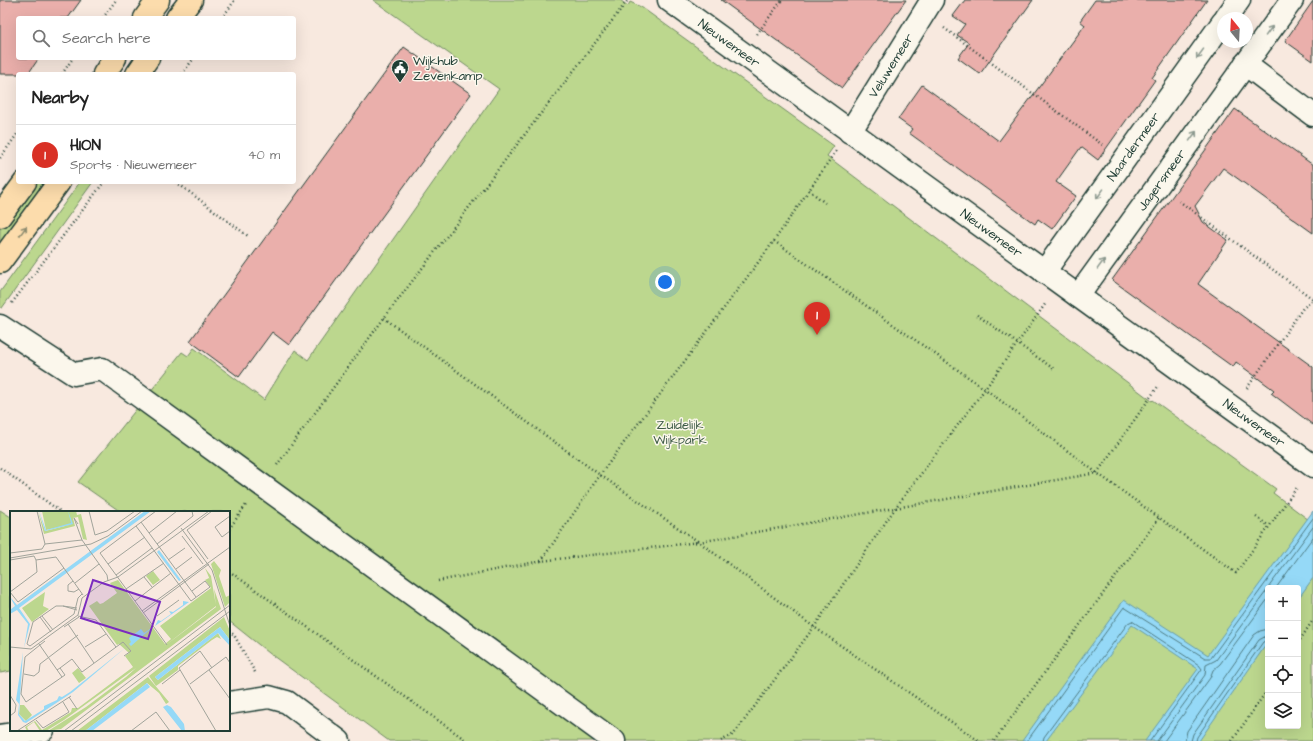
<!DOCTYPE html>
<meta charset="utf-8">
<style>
:root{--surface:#fff;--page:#f6f6f6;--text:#222;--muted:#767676;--line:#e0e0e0;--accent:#d93025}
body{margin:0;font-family:"Architects Daughter",sans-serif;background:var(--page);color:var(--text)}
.controls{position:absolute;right:12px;bottom:12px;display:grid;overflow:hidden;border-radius:4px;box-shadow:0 4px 16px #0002}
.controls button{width:36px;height:36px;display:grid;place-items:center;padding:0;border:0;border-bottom:1px solid var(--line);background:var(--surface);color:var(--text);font:20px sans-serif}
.compass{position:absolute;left:1217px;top:12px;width:36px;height:36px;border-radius:50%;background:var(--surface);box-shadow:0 4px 16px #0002;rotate:342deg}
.you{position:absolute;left:665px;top:282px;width:14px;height:14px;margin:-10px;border:3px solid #fff;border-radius:50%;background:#1a73e8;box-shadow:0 0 0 6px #1a73e833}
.badge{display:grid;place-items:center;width:26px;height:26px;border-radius:50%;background:var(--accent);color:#fff;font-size:13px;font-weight:700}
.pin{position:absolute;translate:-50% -33px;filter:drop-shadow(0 1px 2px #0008)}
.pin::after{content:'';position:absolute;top:21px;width:14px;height:12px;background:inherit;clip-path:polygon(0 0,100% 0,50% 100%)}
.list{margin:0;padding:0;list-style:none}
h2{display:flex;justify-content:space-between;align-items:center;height:52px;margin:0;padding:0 16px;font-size:17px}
h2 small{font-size:13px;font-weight:400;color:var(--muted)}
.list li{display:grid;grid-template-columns:26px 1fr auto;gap:12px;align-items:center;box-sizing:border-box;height:60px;padding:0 16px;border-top:1px solid var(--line)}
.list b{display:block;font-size:15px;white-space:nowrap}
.list p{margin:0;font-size:13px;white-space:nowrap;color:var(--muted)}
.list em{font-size:13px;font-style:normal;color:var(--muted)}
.icon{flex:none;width:22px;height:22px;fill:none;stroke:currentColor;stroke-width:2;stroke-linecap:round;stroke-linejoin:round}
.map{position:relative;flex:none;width:1313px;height:741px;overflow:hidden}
.search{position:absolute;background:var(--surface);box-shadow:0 4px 16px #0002;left:16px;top:16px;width:280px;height:44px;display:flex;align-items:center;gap:10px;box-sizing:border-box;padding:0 14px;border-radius:4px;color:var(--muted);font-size:15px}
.panel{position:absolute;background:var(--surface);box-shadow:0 4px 16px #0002;left:16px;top:72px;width:280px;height:112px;border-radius:4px}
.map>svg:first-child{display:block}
</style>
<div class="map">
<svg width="1313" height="741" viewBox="0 0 1313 741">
<rect width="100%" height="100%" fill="#f8e9df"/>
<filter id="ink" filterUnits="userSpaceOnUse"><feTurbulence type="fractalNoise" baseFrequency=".025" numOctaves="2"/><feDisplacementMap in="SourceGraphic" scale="8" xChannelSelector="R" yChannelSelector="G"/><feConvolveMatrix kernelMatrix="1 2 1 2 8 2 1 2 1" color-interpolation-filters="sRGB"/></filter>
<g filter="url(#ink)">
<path fill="#bcd78e" stroke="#6e8a61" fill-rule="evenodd" d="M373 0H620L628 6 630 2 641 7 834 146 827 156 1152 401 1153 400 1276 489 1273 493 1313 523V741H389L269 653 229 621V512H121L78 482 182 352 188 356 194 348 264 400 295 350 308 360 499 89ZM1268 588H1298V726H1268Z
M33 182H48L0 248V227Z
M80 182H93L2 308 0 307V292Z
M0 510 11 517V671L0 673Z"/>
<path fill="#95d9f7" stroke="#669ba9" d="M1313 511V578L1298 599V588H1268V642L1199 741H1145L1198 669 1132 625 1046 741H1022L1124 600 1208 655Z"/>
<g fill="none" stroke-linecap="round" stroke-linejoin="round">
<path stroke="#4e7b82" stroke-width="1" d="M1268 588 1313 527
M1276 588 1313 537
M1027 741 1124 607 1205 658H1211L1313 518
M1043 741 1044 737 1128 623 1132 621 1199 665 1202 669 1150 741
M1157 741 1205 675 1206 665 1216 660 1268 589
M1164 741 1210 678 1213 670 1220 664 1268 599
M1185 741 1187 731 1254 635 1260 631 1268 629
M1191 741 1193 734 1259 640 1268 635
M1196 741 1197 737 1263 642 1268 640"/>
</g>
<path fill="#eaafab" stroke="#1f3d34" d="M0 0H81L68 18H18V58H39L28 74H0Z
M721 0H906L842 88Z
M965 0H1033L980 74 958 58 969 43 957 35 965 24 953 16Z
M1095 0H1207L1152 78 1155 80 1098 160 1081 147 1056 182 1076 196 1052 229 1038 219 1035 224 1006 203 909 133 912 129 898 119 922 85 999 141 1085 25 1080 21Z
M1313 1V61L1285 41Z
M404 47 471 94 289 345 272 332 239 377 190 341Z
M1235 109 1313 165V233L1223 168 1195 206 1203 222 1228 240 1198 284 1313 367V425L1271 393 1274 390 1236 362 1233 367 1112 280Z"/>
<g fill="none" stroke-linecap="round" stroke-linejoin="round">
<defs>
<g id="minor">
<path id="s1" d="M669 0 1313 466"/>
<path d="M1226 18 1239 0"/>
<path d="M1245 64 1313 115"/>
<path id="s2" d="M850 132 932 0"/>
<path id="s3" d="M1044 272 1223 22"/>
<path id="s4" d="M1078 296 1292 0"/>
<path d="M0 326 74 374 102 369 614 741"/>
<path d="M229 703 269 697 287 702 339 741"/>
<path d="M0 736 43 730"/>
</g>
<path id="major" d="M145 18 158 0
M177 18 191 0
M104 74 115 58
M137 74 148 58
M0 216 25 182
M0 262 59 182"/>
</defs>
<use href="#minor" stroke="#1f3d34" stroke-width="25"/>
<use href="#major" stroke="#1f3d34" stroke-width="25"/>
<path stroke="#1f3d34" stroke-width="2.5" stroke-dasharray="1 3" stroke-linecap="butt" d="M103 18 116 0
M222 18 235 0
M944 28 1104 146
M757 34 782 0
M62 74 73 58
M182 74 194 58
M0 158 18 133
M176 182 248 236
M809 190 825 203
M1179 201 1313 299
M774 241 985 389 1097 473 1236 573 1298 486
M12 303 104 182
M977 315 1054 369
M384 318 600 475 699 542 814 627 979 741
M1247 388 1303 308 1313 300
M277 465 384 318 628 0
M0 468 61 512
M1256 517 1269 526
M229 529 246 505
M541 561 600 475 774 241 836 151
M229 571 467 741
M438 581 541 561 699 542 1097 473 1159 385
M229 631 234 635 256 674
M1298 643 1313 620
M721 741 734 734 814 627 896 507 985 389 1046 303
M994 741 1159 518
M1232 741 1268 689"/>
<use href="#minor" stroke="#fbf7ec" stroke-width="22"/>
<use href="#major" stroke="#fcdcac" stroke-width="22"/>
</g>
<defs><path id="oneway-shaft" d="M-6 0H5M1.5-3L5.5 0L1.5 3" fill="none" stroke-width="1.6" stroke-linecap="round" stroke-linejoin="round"/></defs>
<g stroke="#8d9a90">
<use href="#oneway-shaft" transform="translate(1269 31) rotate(-54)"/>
<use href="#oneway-shaft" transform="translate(1200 54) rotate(126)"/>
<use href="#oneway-shaft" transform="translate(1193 136) rotate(-54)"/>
<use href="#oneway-shaft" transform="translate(1100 194) rotate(126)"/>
<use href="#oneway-shaft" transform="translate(1101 264) rotate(-54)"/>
</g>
<use stroke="#8e8c70" href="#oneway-shaft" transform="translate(23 231) rotate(-54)"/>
</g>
<defs>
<symbol id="civic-pin" viewBox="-11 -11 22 30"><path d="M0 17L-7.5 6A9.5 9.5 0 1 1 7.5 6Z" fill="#1f3d34" stroke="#fbf7ec"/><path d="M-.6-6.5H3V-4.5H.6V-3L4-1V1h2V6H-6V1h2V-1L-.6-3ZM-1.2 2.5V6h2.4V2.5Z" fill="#fff"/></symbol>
</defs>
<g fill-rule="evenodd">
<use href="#civic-pin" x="390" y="58" width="20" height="27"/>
</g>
<g text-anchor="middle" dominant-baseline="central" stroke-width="3" stroke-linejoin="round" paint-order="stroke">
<g font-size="13" fill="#1f3d34" stroke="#fbf7ec">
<text stroke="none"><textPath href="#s1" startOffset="74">Nieuwemeer</textPath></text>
<text stroke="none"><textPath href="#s2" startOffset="78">Veluwemeer</textPath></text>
<text stroke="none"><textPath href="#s3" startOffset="154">Naardermeer</textPath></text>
<text stroke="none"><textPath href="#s4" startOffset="143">Jagersmeer</textPath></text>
<text stroke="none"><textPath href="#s1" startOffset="398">Nieuwemeer</textPath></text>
<text stroke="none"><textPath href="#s1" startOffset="722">Nieuwemeer</textPath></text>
</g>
<g font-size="13" fill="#1f3d34" stroke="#fbf7ec" text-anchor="start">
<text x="413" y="61">Wijkhub<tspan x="413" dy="15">Zevenkamp</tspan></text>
</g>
<g font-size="13" fill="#3e5c46" stroke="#fbf7ec">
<text x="680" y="425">Zuidelijk<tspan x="680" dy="15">Wijkpark</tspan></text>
</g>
</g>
<g transform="translate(10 511)">
<rect width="220" height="220" fill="#f8e9df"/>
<path d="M28 0 35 20 63 13 36 19 32 0H66L67 4 71 3 77 29 73 28 68 6 63 7 65 15 34 23ZM204 50 211 59 209 65 216 86 220 84V91L215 96 201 53ZM195 57 201 65 206 95 152 137 206 96 204 78 211 98 51 218 38 220 76 196 116 166 126 157V152V157L54 209 36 220H30L24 211 17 216 19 220H17L15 216 25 210 32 219 61 201 62 197H68L123 156 115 145 119 142 109 133 107 134 79 95 87 90 90 93 93 92 107 82 100 72 108 69 155 133 161 128 150 115 201 77 195 69 199 67 200 69ZM143 60 150 69 143 74 136 65ZM35 81 33 95 39 98 22 111 12 97ZM214 106 220 120V129L210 116 145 166 148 169 208 122 211 128 207 126 202 129 168 155V159L146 175 139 165ZM68 157 76 167 69 172 62 162ZM138 166 159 191 156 193 149 182 137 172 75 220H67ZM10 194H14L22 204 16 210 9 203Z" fill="#bcd78e"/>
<path d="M29 0 36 19 61 12 58 0 63 13 35 20ZM135 0H141L9 97 20 113 14 137 18 113 7 99 0 103V99L5 95 0 86 7 94ZM149 39 171 69 169 70 147 41ZM173 90 179 91 145 115 148 109 151 110 161 103 159 100 163 101 173 94ZM143 116 121 135 119 133 121 131 119 127 131 118 134 122ZM210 116 220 129V135L208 122 148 169 145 166ZM115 137 63 181 16 212 13 211 8 204 9 193 6 189 13 141 9 203 15 210 34 198V195L47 189 49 185 52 186 60 181ZM137 172 140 176 82 220H75ZM157 194 161 196 174 213 175 220H172L153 196Z" fill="#95d9f7"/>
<path fill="none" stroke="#a1a49b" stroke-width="1" d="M27 0 35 33M79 0 85 24 97 20 125 0M146 0 90 42 157 134M220 5 205 16 212 26 220 20M131 11 186 86M68 13 64 7 72 29 97 64 98 70M126 15 181 90 200 76 195 70 182 80M171 17 202 59 220 115M139 22 167 0M172 25 193 53M35 33 72 29M147 33 183 5 182 0M0 42 32 38 35 33M0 47 81 33 98 25 132 0M198 48 177 19 202 0M0 49 24 45 26 49 46 46 73 84M158 49 175 37M98 53 135 26M166 58 182 46M106 64 142 37M134 66 142 76M63 70 58 74V80L64 81 69 78M65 72 89 53M116 78 154 52M0 81 8 91 54 57M0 81 27 61 26 49M125 90 161 62M53 95H46L23 111 17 133 20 135 64 103 68 87 72 83M67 99 53 95 67 97M132 100 220 36M133 102 199 53M32 105 43 119M68 105 86 109 106 136M147 105 169 89M30 106 41 121M58 113 84 152M54 116 69 106M35 130 15 146 11 183 16 191 55 164 50 157 47 159M29 133 52 166M0 136 21 138 68 104 72 87 94 71 108 66 199 0M75 136 96 123M50 157 62 148 72 161 113 131 121 140 114 145M202 157 190 140 169 157 206 220M199 159 220 188M14 163 24 165 29 161 30 153 68 124M152 173 170 159M180 173 216 146 220 152M0 184 6 194 5 201 0 205M59 186 67 198M26 209 33 217 59 201 53 191M7 220 61 185M54 220 220 94M61 220 220 100M121 220 146 201 160 220"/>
<path fill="#7b2cbf" fill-opacity="0.15" stroke="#7b2cbf" stroke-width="2" d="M83 69 150 91 138 128 71 107Z"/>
<rect width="220" height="220" fill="none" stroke="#1f3d34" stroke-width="2"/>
</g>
</svg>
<div class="controls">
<button>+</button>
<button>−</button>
<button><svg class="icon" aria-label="locate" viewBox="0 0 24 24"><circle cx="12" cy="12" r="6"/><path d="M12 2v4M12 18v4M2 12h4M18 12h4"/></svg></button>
<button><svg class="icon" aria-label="layers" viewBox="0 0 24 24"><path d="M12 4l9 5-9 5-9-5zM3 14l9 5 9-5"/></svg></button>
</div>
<svg class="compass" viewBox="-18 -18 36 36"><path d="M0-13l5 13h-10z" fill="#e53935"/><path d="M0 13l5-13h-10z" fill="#767676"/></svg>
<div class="you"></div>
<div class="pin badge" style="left:817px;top:335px">1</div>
<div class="search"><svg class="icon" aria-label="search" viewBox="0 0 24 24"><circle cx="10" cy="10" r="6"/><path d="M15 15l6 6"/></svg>Search here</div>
<section class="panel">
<h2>Nearby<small></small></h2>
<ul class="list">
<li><span class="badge">1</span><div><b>HION</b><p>Sports · Nieuwemeer</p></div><em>40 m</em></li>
</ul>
</section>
</div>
